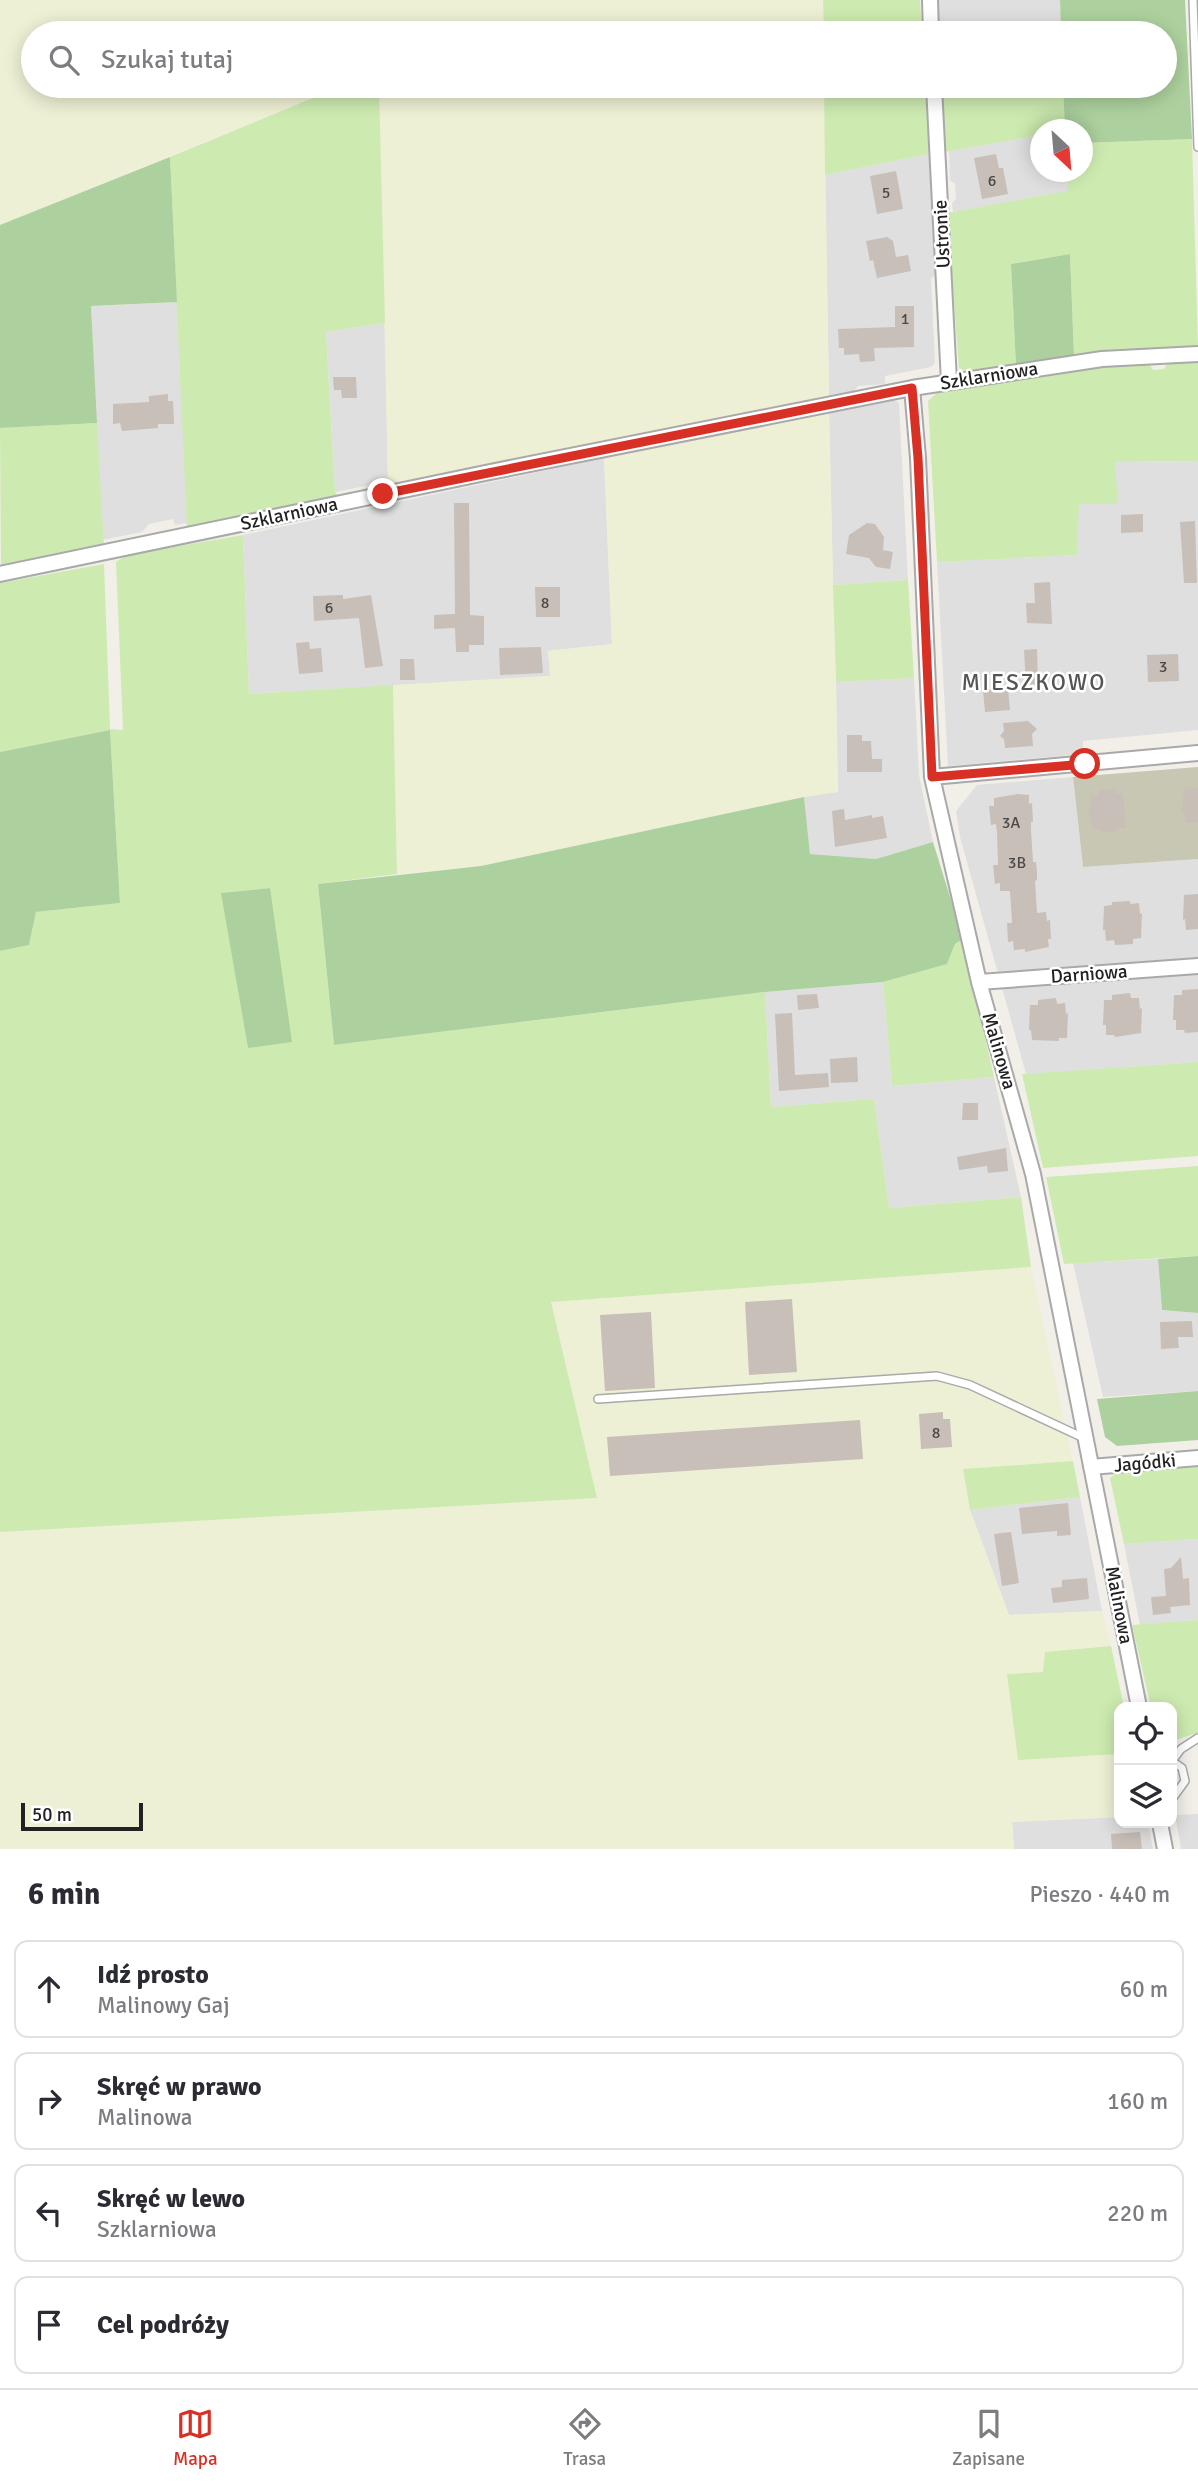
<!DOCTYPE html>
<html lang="pl">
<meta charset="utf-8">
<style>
:root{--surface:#fff;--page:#f2f2f3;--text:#2b2b33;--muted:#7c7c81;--line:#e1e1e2;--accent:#d93025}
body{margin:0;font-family:Signika,sans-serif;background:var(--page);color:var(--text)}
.controls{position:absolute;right:21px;bottom:21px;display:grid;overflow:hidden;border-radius:14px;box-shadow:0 4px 18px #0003}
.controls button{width:63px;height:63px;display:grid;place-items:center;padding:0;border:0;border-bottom:2px solid var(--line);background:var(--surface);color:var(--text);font:35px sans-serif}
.compass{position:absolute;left:1030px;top:119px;width:63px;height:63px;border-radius:50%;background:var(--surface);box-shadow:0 4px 18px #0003;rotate:154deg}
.scale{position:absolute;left:21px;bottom:18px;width:122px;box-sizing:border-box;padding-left:7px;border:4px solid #222;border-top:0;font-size:19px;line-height:24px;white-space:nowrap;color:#222;-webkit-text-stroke:5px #fff;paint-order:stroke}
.stop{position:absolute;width:21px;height:21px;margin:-16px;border:5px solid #d93025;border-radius:50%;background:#fff}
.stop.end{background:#d93025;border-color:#fff;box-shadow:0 2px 7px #0008}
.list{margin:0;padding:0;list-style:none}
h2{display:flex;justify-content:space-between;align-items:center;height:91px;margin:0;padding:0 28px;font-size:30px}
h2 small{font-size:23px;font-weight:400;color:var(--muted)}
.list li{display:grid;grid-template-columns:46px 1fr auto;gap:21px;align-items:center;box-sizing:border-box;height:98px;margin:0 14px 14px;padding:0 14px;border:2px solid var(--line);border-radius:14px}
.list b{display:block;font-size:26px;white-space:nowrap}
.list p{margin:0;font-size:23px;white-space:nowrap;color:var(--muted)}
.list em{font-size:23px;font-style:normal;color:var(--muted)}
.icon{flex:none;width:38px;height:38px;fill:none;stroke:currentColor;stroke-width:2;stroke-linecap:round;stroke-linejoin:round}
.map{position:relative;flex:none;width:1198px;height:1849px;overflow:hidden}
.search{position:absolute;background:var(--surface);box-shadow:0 4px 18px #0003;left:21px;right:21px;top:21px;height:77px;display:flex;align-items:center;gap:18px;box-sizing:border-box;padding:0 24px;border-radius:38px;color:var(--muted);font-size:26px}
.sheet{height:539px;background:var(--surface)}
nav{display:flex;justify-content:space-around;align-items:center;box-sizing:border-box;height:98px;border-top:2px solid var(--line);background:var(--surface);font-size:19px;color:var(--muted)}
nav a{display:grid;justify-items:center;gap:4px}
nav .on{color:var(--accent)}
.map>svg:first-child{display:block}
</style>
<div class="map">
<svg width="1198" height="1849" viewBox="0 0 1198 1849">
<rect width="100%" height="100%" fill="#f2efe9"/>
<path fill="#e0dfdf" d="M938 0H1060L1061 33H939Z
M1040 135V172H1067L1068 191 953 212 952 203 956 199 955 184 950 180 949 151Z
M929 154 935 276 931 278 935 363 931 367 885 376V384L858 386 854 391 829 395 825 175Z
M177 302 187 523 175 525 173 519 158 522 149 524 142 532 102 540 91 306Z
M385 323 388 482 383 480 373 482 371 485 335 492 326 332Z
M890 398 899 403 908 580 833 585 829 410Z
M604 458 612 644 548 651 551 676 249 694 243 535Z
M1198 461V730L1083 741V754L948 766 937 562 1077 555 1078 503 1115 462Z
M914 678 919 775 933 842 876 859 810 854 804 797 838 791 836 682Z
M1073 777 1083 867 1198 859V1062L1026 1074 960 837 956 811 977 785Z
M883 982 892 1086 994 1077 1021 1197 889 1208 874 1099 771 1107 765 992Z
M1158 1259 1162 1310 1198 1313V1391L1103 1397 1073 1263Z
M1080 1497 1102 1611 1009 1615 970 1510Z
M1198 1539V1620L1140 1625 1124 1544Z
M1198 1814V1849H1181L1175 1815Z
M1119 1817V1823H1148L1153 1849H1014L1012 1822Z"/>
<path fill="#c7c7b4" d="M1198 767V859L1083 867 1073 777Z"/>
<path fill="#eef0d5" d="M0 0H823L824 33H33V86H342L0 225Z
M379 86H824L829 400 392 487 388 482Z
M829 410 838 792 804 797 481 866 397 874 393 685 550 676 548 651 612 644 604 458Z
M1031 1267 1073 1461 964 1469 970 1510 1009 1615 1102 1611 1111 1646 1045 1652 1044 1672 1008 1674 1018 1760 1119 1754V1817L1012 1822 1014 1849H0V1532L597 1498 551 1302Z"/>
<path fill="#cdebb0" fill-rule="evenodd" d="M823 0H920L922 33H824Z
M342 86H379L385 323 326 332 335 492 340 498 187 530 170 157Z
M824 86H925L929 154 825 175Z
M970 86H1063L1065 129 1040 130V135L944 152 940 91Z
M1192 139 1198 347 1074 356 1070 254 1011 264 1016 366 972 374 959 368 947 213 1067 191V172H1082L1083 143Z
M1198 362V461L1115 462 1118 504H1079L1077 555 937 562 928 401 937 393 1075 369 1149 363 1153 370 1164 369 1167 364Z
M97 423 104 547 1 566 0 428Z
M243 535 249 694 393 685 397 874 318 884 334 1045 765 992 771 1107 874 1099 889 1208 1021 1197 1031 1267 551 1302 597 1498 0 1532V951L29 945 36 912 120 903 110 730 0 752V583L104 564 110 729 123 730 116 562 127 555ZM270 888 248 1048 222 893Z
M908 580 914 678 836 682 833 585Z
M963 939 994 1077 892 1086 883 982 947 964 955 944Z
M1198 1062V1156L1043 1168 1022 1074Z
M1198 1166V1256L1064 1264 1046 1177Z
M1073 1461 1080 1497 970 1510 963 1469Z
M1198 1464V1539L1124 1544 1110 1478 1120 1470Z
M1198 1620V1733L1172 1741V1707H1151L1132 1625Z
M1111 1646 1124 1707H1119V1754L1018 1760 1007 1674 1043 1672 1045 1652Z"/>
<path fill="#add19e" d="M1060 0H1185L1192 139 1083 143 1082 130 1065 129 1063 86H1165V33H1061Z
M170 157 177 302 91 306 97 423 0 428V225Z
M1070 254 1074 356 1016 366 1011 264Z
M110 730 120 903 36 912 29 945 0 951V752Z
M804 797 810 854 876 859 933 842 963 939 955 944 947 964 883 982 765 992 334 1045 318 884 481 866Z
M270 888 292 1042 248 1048 221 893Z
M1198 1256V1313L1162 1310 1158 1259Z
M1198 1391V1440L1117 1446 1105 1437 1097 1399Z"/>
<path fill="#c7bfb8" d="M996 154 999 168H1003L1008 194 982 199 974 158Z
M896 171 903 209 877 214 870 176Z
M887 237 893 241 896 257 908 255 911 271 877 278 873 260 870 261 866 241Z
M895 306H914V347L874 348 875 361 860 362 859 354 844 355V348H839L838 329 895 327Z
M333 377H356L357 398H342L341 390H334Z
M168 394V401H173L174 424H158V428L122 431 120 423 113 424V404L149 402V396Z
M454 503H469L470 615 484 616V645H469V652H456L455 628 434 629V615L455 614Z
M1143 514V532L1121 533V515Z
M1195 521 1197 583H1184L1180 522Z
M867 523 875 524 884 537 883 550 893 552 890 569 876 567 869 558 846 554 849 535Z
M1050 582 1052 624 1027 623 1026 603H1035L1034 583Z
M535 587H560V617H536Z
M343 595V599L371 595 383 666 365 668 359 618 314 621 313 596Z
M309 642 310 649 321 648 323 672 299 674 296 643Z
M541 647 543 673 500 675 499 648Z
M1037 649 1038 684 1026 685 1024 650Z
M1178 654 1179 681 1148 682 1147 655Z
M400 659H414L415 680H400Z
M1008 688 1010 710 985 712 983 690Z
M1028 721 1037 729 1032 734 1033 746 1005 748 1004 739 1000 736 1004 731 1003 723Z
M847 735H862V741H871L872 759H882V772H847Z
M1198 788V823H1186L1185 813H1182L1184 789Z
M1115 789V794L1123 793 1126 828H1116L1117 831 1101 832V829L1093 830 1088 807H1091V795H1098V790Z
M1018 794 1029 795V804L1032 803 1033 822H1031V830L1033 862H1036L1037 871V880L1035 881 1037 913 1046 912 1047 921 1050 920 1051 939H1048L1049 947 1025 952V949L1014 950 1013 941 1008 942 1007 923H1012L1010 891H1000V883L995 884 993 865H998L997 833 996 824 991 825 989 806H994V798Z
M844 809 845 820 872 815V818L883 816 887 838 835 847 832 811Z
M1198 894V929L1186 930 1185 919 1183 920 1184 895Z
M1130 901V904L1139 903 1140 914 1142 913 1141 938 1133 939V944L1115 945 1114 940 1106 941 1105 930H1103L1104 906 1112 905V902Z
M1198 989V1032L1185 1033 1184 1030H1176V1020H1173L1174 995H1182V990Z
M1130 993 1131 998H1139L1140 1009 1142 1008 1141 1033 1115 1037 1114 1035H1106V1025H1103L1104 1000H1112V995Z
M817 994 819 1008 798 1010 797 995Z
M1056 998 1057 1004 1065 1003 1066 1014 1068 1013 1067 1038H1059V1041L1032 1040 1031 1030H1029L1030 1005H1038V1000Z
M792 1013 795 1075 828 1073 829 1087 779 1091 775 1014Z
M857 1057 858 1082 831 1083 830 1059Z
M963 1103H978V1120H962Z
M1006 1148 1008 1171 988 1173 987 1166 959 1170 957 1157Z
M792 1299 797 1372 749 1375 745 1302Z
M651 1312 655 1388 605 1391 600 1315Z
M1192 1321 1193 1337H1178L1179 1348 1161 1349 1160 1322Z
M943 1412V1419H950L952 1447 921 1449 919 1414Z
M860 1420 863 1459 610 1476 607 1437Z
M1068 1503 1071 1535 1057 1536V1531L1022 1534 1019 1508Z
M1011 1532 1019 1583 1002 1586 994 1534Z
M1181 1557 1183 1579 1189 1578 1190 1605 1170 1607 1171 1613 1153 1615 1151 1597 1166 1596 1164 1569 1171 1568Z
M1087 1578 1089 1599 1053 1603 1051 1588 1062 1587V1580Z
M1140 1832 1142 1849H1112L1111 1834Z"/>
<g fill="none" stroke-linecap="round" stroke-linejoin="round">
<defs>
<path id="service" d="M1193 0 1198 147
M598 1399 937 1376 970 1385 1086 1439
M1172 1761 1182 1768 1185 1781 1172 1799
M1172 1761 1181 1749 1198 1738"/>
<path id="minor" d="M930 0 931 33
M934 86 949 382
M912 388 918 458 932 777 979 982 1033 1174 1139 1707
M0 574 490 472 912 388 1102 359 1198 354
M932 777 1198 753
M979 982 1198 966
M1091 1467 1198 1458
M1160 1823 1165 1849"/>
</defs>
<use href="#service" stroke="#a9a9a9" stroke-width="10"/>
<use href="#minor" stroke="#a9a9a9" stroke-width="18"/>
<use href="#service" stroke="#fff" stroke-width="7"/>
<use href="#minor" stroke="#fff" stroke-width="14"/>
</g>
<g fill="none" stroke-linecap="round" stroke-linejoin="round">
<path stroke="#d93025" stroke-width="9" d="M383 494 912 388 918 458 932 777 1085 764"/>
</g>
<g text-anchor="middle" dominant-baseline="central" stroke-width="5" stroke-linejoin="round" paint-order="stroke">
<g font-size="16" fill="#4b4948">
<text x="992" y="181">6</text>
<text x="886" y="193">5</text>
<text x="905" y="319">1</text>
<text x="545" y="603">8</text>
<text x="329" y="608">6</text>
<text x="1163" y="667">3</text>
<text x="1011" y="823">3A</text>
<text x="1017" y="863">3B</text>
<text x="936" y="1433">8</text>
</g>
<g font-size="19" fill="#222" stroke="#fff">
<text transform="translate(942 234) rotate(-93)">Ustronie</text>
<text transform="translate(989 376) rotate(-9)">Szklarniowa</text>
<text transform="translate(289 514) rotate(-12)">Szklarniowa</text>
<text transform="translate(1089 974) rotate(-4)">Darniowa</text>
<text transform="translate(999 1051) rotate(74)">Malinowa</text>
<text transform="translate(1145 1463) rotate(-5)">Jagódki</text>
<text transform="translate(1119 1605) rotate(79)">Malinowa</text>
</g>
<g font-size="23" letter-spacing="2" fill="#555" stroke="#fff">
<text x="1034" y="682">MIESZKOWO</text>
</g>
</g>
</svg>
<div class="controls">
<button><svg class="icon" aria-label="locate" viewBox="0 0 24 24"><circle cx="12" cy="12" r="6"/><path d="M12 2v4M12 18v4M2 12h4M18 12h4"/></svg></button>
<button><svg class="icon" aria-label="layers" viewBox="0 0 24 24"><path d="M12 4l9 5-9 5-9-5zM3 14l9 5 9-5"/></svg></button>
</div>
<svg class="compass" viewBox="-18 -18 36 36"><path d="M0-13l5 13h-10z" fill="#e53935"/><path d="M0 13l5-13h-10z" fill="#7c7c81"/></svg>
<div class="scale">50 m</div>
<div class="stop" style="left:1085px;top:764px"></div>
<div class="stop end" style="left:383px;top:494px"></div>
<div class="search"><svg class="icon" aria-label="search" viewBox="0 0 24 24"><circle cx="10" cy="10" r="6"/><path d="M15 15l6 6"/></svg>Szukaj tutaj</div>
</div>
<section class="sheet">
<h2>6 min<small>Pieszo · 440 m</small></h2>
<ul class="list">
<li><svg class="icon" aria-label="ahead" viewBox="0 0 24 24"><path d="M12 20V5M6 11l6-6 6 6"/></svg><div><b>Idź prosto</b><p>Malinowy Gaj</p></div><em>60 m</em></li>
<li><svg class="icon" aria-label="right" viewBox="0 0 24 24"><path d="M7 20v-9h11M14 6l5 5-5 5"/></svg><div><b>Skręć w prawo</b><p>Malinowa</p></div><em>160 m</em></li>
<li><svg class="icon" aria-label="left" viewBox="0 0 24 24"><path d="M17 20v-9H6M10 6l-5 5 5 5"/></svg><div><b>Skręć w lewo</b><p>Szklarniowa</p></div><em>220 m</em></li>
<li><svg class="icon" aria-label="arrive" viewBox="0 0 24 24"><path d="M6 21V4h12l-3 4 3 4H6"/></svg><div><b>Cel podróży</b></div></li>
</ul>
</section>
<nav>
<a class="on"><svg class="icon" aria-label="map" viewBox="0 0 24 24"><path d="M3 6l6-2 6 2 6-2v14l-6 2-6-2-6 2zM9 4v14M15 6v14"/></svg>Mapa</a>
<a><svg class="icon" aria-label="directions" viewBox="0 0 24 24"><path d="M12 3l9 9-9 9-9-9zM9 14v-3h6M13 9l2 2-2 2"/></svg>Trasa</a>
<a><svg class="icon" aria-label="saved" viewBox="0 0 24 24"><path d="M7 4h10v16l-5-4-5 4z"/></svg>Zapisane</a>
</nav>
